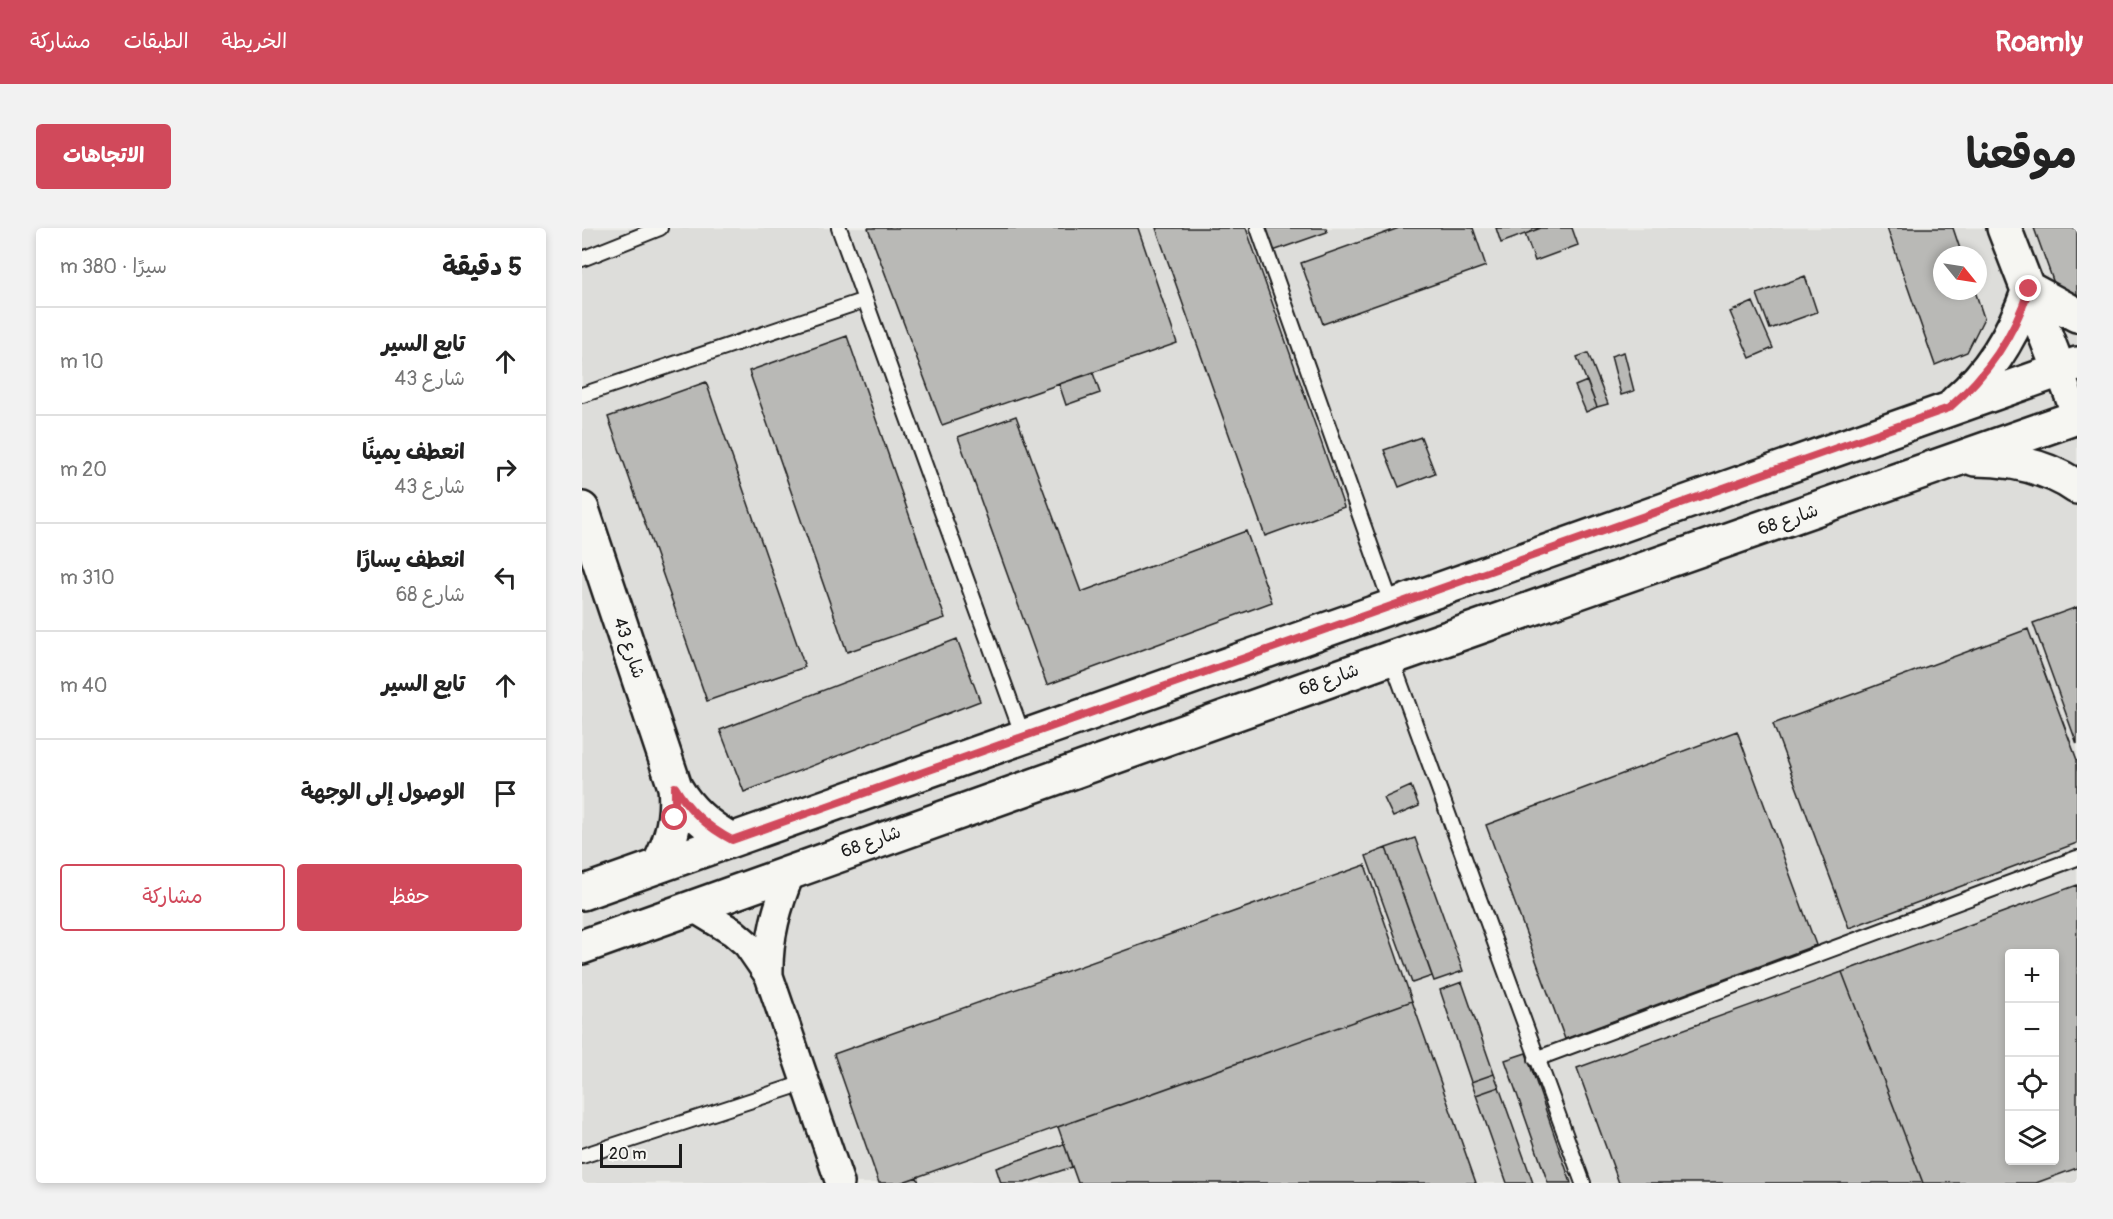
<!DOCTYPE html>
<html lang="ar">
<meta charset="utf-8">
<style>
:root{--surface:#fff;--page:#f2f2f2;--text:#222;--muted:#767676;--line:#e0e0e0;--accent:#d1495b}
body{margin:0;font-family:Pangolin,"Playpen Sans Arabic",sans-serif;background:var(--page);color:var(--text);direction:rtl}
.controls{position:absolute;right:18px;bottom:18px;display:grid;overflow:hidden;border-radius:6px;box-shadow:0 3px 9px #0003}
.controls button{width:54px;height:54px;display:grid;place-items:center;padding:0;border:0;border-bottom:2px solid var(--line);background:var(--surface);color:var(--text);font:30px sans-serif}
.compass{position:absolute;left:1351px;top:18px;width:54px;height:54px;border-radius:50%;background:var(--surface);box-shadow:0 3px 9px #0003;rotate:120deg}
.scale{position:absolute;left:18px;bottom:15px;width:82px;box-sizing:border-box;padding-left:6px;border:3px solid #1c1c1c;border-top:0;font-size:16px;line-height:21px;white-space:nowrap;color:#1c1c1c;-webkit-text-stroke:4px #f6f6f2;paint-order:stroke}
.stop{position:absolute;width:18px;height:18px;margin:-14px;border:4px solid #d1495b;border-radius:50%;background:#fff}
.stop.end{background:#d1495b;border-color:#fff;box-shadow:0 2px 6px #0008}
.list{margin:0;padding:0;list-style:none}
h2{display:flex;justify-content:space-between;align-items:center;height:78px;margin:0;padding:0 24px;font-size:26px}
h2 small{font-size:20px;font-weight:400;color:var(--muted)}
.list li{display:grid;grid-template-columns:39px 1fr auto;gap:18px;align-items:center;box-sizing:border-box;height:108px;padding:0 24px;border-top:2px solid var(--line)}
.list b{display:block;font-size:22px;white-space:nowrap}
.list p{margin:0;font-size:20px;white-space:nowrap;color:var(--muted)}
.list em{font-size:20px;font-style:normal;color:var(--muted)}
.actions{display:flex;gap:12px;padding:18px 24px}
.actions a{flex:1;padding:14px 0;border:2px solid var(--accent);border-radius:6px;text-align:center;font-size:21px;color:var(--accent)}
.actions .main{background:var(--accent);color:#fff}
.icon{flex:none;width:33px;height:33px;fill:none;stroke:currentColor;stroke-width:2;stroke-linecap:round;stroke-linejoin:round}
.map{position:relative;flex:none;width:1495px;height:955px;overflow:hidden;direction:ltr;border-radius:6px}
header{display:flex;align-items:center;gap:36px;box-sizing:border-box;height:84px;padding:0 30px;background:var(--accent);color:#fff}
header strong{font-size:28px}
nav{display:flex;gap:33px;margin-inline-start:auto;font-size:21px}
.intro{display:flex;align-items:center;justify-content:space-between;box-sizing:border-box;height:144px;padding:0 36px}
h1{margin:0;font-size:42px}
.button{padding:15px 27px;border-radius:6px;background:var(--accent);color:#fff;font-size:21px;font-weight:700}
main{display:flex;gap:36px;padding:0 36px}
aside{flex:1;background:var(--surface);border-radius:6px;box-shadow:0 3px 9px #0003}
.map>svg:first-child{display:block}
</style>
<header>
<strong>Roamly</strong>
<nav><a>الخريطة</a><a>الطبقات</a><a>مشاركة</a></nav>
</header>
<div class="intro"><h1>موقعنا</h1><a class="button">الاتجاهات</a></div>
<main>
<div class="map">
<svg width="1495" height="955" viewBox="0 0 1495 955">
<rect width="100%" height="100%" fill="#edede9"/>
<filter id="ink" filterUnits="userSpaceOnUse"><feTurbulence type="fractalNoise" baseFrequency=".0167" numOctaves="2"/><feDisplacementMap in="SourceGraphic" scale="12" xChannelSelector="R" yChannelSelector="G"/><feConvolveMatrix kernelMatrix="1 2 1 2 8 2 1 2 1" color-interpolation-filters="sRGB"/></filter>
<g filter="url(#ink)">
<path fill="#ddddda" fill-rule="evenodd" d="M0 0H1495V955H0ZM1360 27H1396V63H1360ZM1428 726H1472V932H1428Z"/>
<path fill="#b9b9b6" stroke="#1c1c1c" stroke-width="1.5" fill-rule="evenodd" d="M286 0H556L595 115 360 197Z
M574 0H664L762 279 683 308Z
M683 0H744L745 4 691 23Z
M817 0H891L904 38 741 96 719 35Z
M914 0H959L919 15Z
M959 0H990L996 17 953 33 943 6Z
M1305 0H1371L1380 27H1360V63H1393L1402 90 1385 124 1353 137Z
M1452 0H1495V66L1478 72Z
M1223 48 1235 84 1188 101 1175 66Z
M1171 74 1191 120 1168 130 1148 84Z
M265 108 363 390 265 424 167 143Z
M1042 124 1052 163 1039 167 1029 128Z
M1006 125 1026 176 1015 179 995 129Z
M511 145 518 165 484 177 477 156Z
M1005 153 1015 179 1004 184 993 158Z
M124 154 223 439 125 473 26 189Z
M434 188 499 364 664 303 690 374 465 457 376 209Z
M839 209 853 245 817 259 802 222Z
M1495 379V516L1451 395Z
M1446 401 1495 532V615L1267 700 1191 496Z
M375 411 398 473 162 564 138 502Z
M1155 503 1234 717 983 811 904 597Z
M829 558 837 578 811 589 802 570Z
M833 610 881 743 852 753 804 620Z
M804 620 850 748 830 755 784 628Z
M783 637 830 773 318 955H297L252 826Z
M1495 657V940L1454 955H1341L1260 744ZM1428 726H1472V932H1428Z
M1260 744 1341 955H1037L995 840Z
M880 754 912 846 889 854 858 762Z
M830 773 894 955H496L476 899Z
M944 825 989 955H966L923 832Z
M912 846 917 859 894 867 889 854Z
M917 859 951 955H925L894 867Z
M482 916 490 939 443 955H419L414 940Z
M335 949 337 955H318Z"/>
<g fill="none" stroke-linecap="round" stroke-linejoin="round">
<defs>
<path id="lane" d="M257 0 441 508
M676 0 810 378
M0 31 78 0
M0 167 283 72
M809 430 1001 955
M954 831 1495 630
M0 928 222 855"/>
<path id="street" d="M1477 142 1495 190
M110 679 151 704 165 716 187 748 258 955
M187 748C186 710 195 678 210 642"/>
<path id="secondary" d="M1422 0 1477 142
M1447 61 1495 87
M1374 174C1410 143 1432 105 1447 61
M1393 231C1430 231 1464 238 1495 259
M0 281 93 559C107 583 125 599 150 612
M76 638C90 613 96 587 93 559
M0 665 1495 136
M0 719 809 430 1495 189"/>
</defs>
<use href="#lane" stroke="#1c1c1c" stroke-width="18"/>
<use href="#street" stroke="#1c1c1c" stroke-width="32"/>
<use href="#secondary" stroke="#1c1c1c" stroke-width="38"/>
<use href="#lane" stroke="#f6f6f2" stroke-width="14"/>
<use href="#street" stroke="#f6f6f2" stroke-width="27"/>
<use href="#secondary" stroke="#f6f6f2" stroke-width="33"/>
</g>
</g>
<g fill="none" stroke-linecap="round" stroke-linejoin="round" filter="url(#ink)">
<path stroke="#d1495b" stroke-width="8" d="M93 590V559C107 583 125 599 150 612L1367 180C1406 146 1431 109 1447 61"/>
</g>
<g text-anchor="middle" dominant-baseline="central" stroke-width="5" stroke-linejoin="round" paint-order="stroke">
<g font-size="18" fill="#1c1c1c" stroke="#f6f6f2">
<text transform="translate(1206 292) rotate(-19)">شارع 68</text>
<text transform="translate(47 420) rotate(71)">شارع 43</text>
<text transform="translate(747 452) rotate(-20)">شارع 68</text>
<text transform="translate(289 614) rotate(-20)">شارع 68</text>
</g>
</g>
</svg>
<div class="controls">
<button>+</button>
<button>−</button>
<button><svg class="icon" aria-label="locate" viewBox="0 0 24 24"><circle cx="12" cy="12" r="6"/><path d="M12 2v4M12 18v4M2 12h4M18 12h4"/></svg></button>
<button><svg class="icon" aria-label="layers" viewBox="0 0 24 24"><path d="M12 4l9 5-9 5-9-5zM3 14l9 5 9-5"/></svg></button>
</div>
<svg class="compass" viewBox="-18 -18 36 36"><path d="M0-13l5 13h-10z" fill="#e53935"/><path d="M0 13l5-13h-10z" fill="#767676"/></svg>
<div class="scale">20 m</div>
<div class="stop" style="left:93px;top:590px"></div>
<div class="stop end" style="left:1447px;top:61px"></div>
</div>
<aside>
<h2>5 دقيقة<small>سيرًا · 380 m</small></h2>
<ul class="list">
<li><svg class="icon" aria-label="ahead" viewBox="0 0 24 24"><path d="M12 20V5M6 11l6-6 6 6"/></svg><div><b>تابع السير</b><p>شارع 43</p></div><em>10 m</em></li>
<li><svg class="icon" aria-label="right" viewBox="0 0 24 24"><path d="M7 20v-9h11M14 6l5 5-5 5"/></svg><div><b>انعطف يمينًا</b><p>شارع 43</p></div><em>20 m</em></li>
<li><svg class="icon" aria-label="left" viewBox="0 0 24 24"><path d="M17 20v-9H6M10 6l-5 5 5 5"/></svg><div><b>انعطف يسارًا</b><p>شارع 68</p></div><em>310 m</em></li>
<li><svg class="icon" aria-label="ahead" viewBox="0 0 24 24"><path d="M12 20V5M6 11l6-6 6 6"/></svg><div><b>تابع السير</b></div><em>40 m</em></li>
<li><svg class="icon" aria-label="arrive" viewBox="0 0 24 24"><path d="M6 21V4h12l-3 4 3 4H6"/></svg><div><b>الوصول إلى الوجهة</b></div></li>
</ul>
<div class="actions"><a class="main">حفظ</a><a>مشاركة</a></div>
</aside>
</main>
